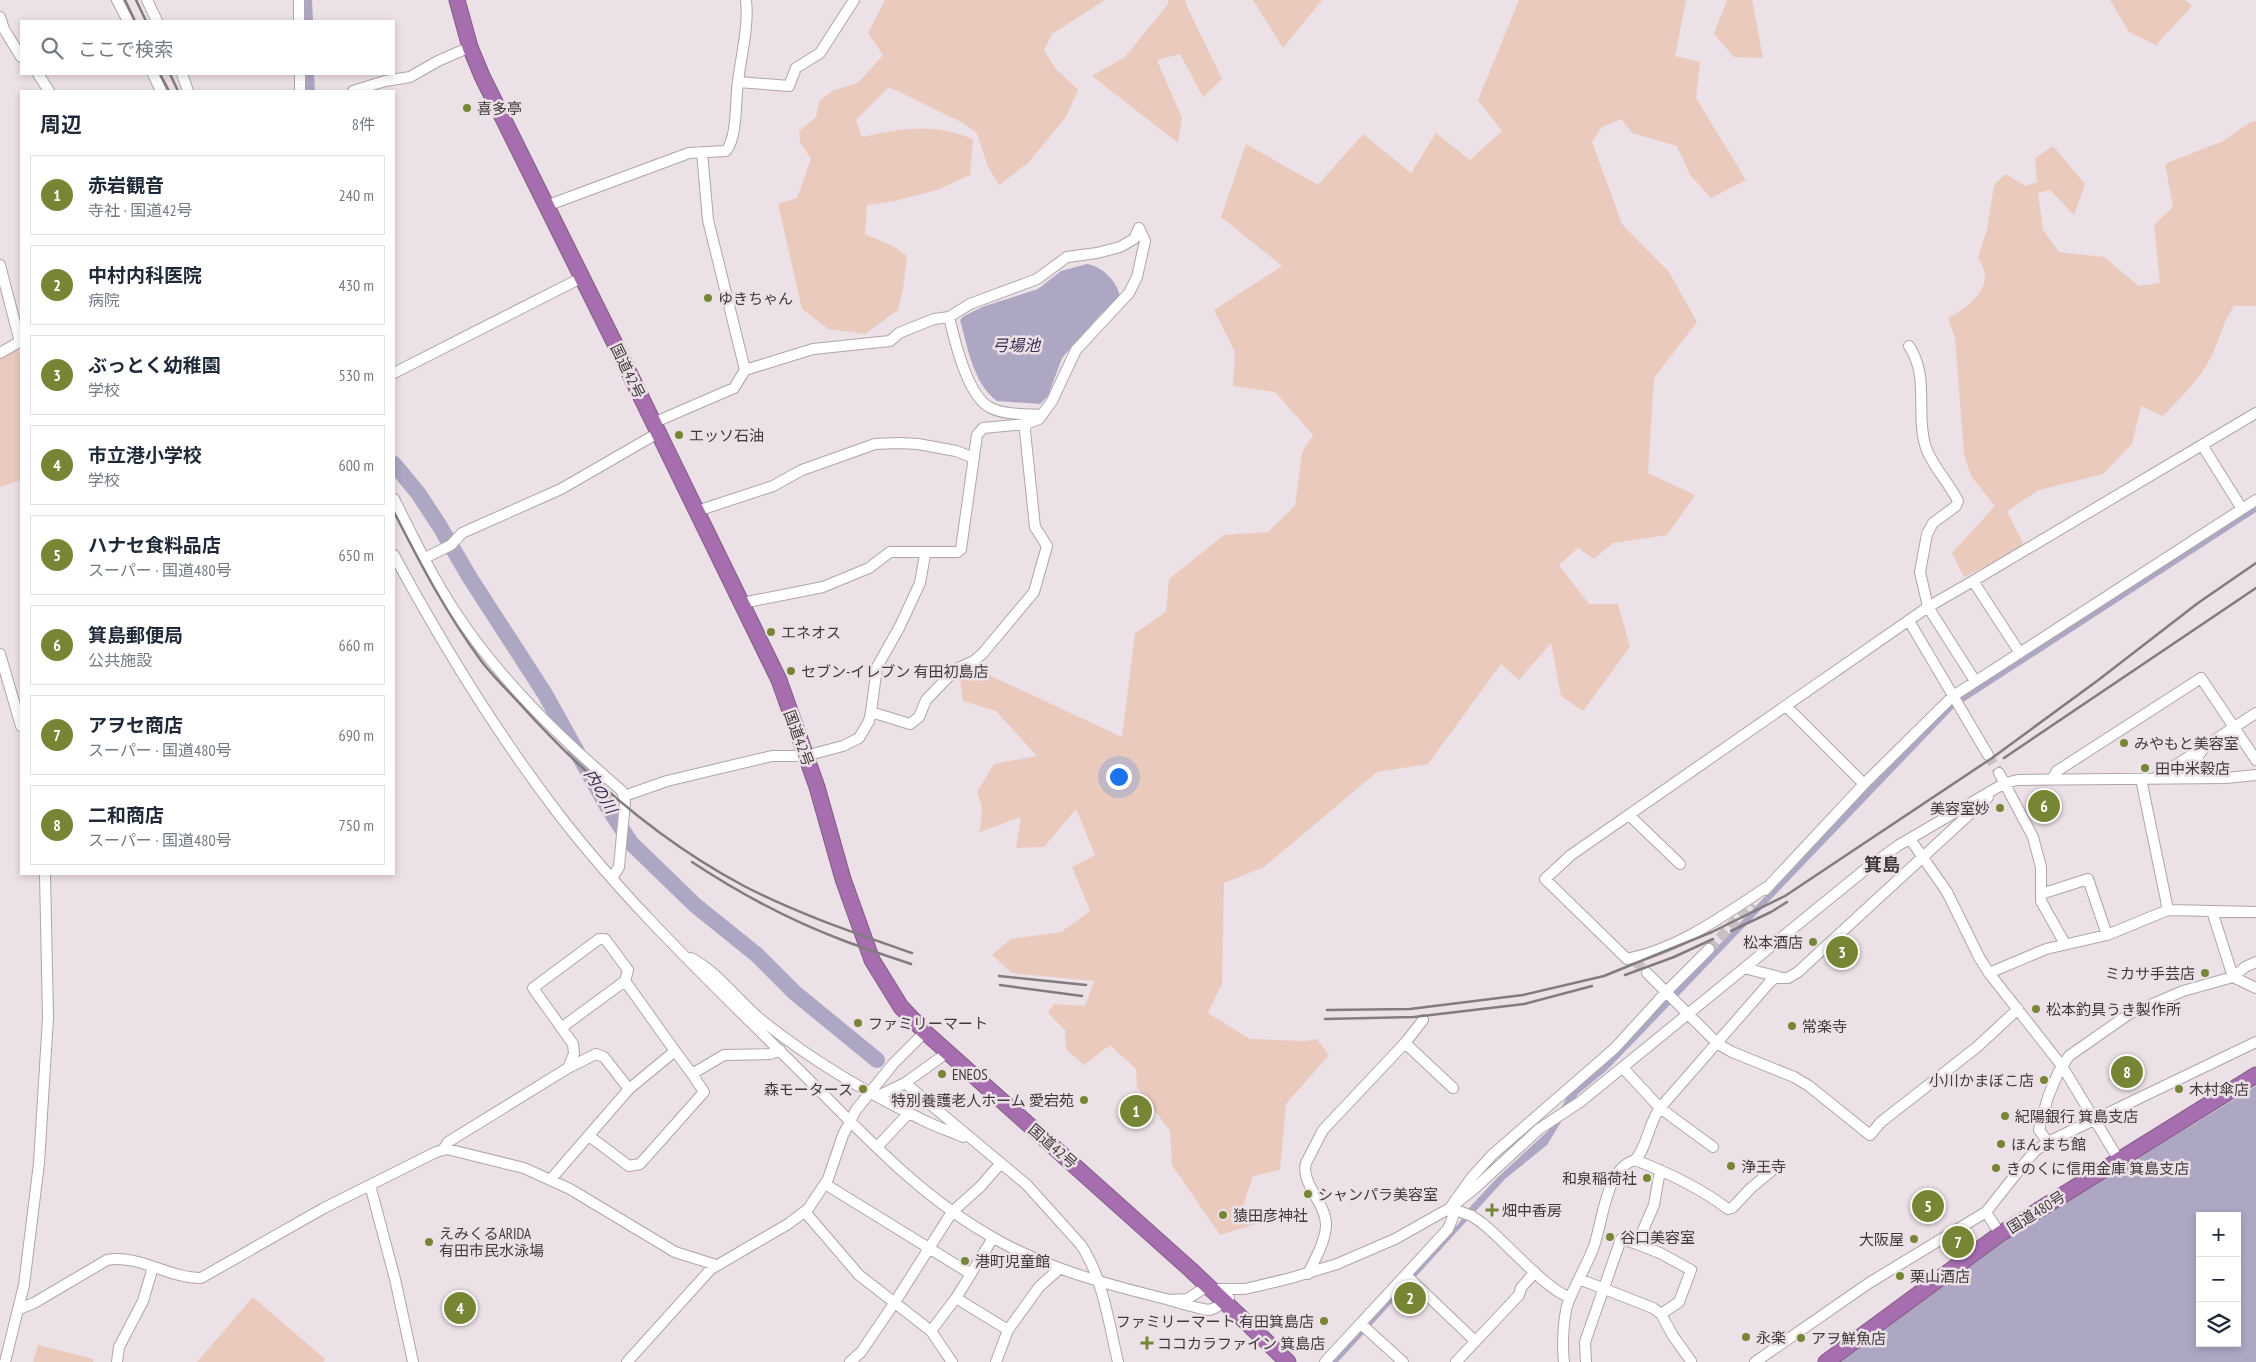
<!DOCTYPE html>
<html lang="ja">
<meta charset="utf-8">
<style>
:root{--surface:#fff;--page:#f2f2f3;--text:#1f2937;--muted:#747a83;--line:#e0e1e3;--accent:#778634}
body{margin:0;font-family:"PT Sans Narrow","Noto Sans JP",sans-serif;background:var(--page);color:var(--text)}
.controls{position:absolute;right:15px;bottom:15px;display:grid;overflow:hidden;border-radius:0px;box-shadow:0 2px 8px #0003}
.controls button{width:45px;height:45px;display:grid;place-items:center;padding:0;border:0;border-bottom:1px solid var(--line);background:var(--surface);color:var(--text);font:25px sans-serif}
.you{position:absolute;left:1118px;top:776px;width:18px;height:18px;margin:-12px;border:4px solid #fff;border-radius:50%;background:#1a73e8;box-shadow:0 0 0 8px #1a73e833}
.badge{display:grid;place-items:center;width:32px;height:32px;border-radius:50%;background:var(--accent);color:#fff;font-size:16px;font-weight:700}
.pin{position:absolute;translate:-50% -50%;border:2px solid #fff;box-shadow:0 1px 5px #0006}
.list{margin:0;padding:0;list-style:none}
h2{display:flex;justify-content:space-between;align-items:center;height:65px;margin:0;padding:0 20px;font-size:21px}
h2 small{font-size:16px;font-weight:400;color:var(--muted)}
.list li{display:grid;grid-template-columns:32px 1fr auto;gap:15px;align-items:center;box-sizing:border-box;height:80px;margin:0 10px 10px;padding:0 10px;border:1px solid var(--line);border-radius:0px}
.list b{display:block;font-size:19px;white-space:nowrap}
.list p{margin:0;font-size:16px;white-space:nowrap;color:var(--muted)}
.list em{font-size:16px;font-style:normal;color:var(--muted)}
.icon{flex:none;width:28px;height:28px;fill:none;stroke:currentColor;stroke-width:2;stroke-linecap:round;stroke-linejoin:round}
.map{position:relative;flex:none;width:2256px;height:1362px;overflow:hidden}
.search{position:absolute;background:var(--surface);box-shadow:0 2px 8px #0003;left:20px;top:20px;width:375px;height:55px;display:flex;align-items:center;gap:12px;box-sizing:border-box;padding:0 18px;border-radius:0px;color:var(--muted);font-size:19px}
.panel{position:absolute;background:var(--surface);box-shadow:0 2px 8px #0003;left:20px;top:90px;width:375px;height:785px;border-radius:0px}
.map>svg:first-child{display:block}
</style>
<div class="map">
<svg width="2256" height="1362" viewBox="0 0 2256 1362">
<rect width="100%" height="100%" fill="#ece1e6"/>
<path fill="#ebcabe" d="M885 0H1105L1052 34 1044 50 1056 69 1078 90 1066 117 1028 163 999 185 988 167 977 133 963 123 889 87 856 120 862 137C907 128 929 123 973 139L970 175 937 190 895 201 867 205 865 234 893 246 907 256 903 290 898 310 865 334 828 329 802 309 778 204 797 198 811 159 800 142 799 131 816 117 819 101 834 90 858 83 883 55 868 33Z
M1168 0H1186L1185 2 1222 79 1203 97 1180 54 1157 60 1182 118 1178 143 1092 76 1125 57 1168 4Z
M1253 0H1322L1283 48Z
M1519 0H1686L1675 56 1700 62 1696 98 1746 180 1711 198 1690 175 1677 146 1632 133 1621 119 1602 127 1592 142 1622 224 1669 272 1697 322 1654 378 1648 473 1695 495 1667 535 1613 543 1594 559 1578 548 1559 565 1589 604H1618L1630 647 1583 711 1561 696 1551 643 1519 680 1501 664 1428 764 1377 772 1264 867 1224 883 1222 983 1208 1013 1250 1039 1304 1041 1317 1039 1329 1055 1286 1104 1280 1170 1253 1176 1243 1206 1256 1224 1220 1235 1172 1165 1170 1131 1137 1087 1136 1069 1110 1045 1084 1065 1066 1049 1065 1030 1048 1013 1054 1004 1085 1006 1094 981 1012 973 992 955 1011 939 1061 932 1090 911 1072 867 1095 855 1076 809 1044 847 1016 848 1021 817 980 832 982 808 977 792 994 764 1037 756 996 711 963 701 960 678 989 675 1122 737 1135 633 1166 612 1169 579 1224 535 1268 532 1295 506 1302 452 1313 435 1275 392 1233 386 1235 352 1214 310 1282 266 1221 217 1246 144 1318 185 1363 134 1411 173 1436 133 1470 160 1502 131 1478 100Z
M1727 0H1752L1763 58 1734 57 1714 34Z
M2110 0H2185L2192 6 2156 45 2129 32Z
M2256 121V306H2234C2221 325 2218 347 2206 366 2194 385 2178 400 2163 416L2141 406 2132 444 2103 474 2039 490 2007 511 2025 547 1964 577 1952 553 1995 506 1971 476 1964 454 1955 338 1948 318C1963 310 1986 295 1985 275 1985 270 1980 262 1978 257L1987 230 1994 185 2005 174 2026 186 2037 182 2035 158 2053 146 2085 184 2074 215 2050 190 2038 193 2043 230 2059 252 2104 257 2139 286 2160 283 2154 225 2173 207 2165 164 2223 141 2251 122Z
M17 344 21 361V480L0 487V353Z
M253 1297 325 1359 323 1362H197Z
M38 1345 94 1359 93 1362H33Z"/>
<path fill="#aea7c4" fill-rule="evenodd" d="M1087 264C1102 266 1118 282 1120 297L1100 315 1062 358 1048 396 1040 404 997 401C973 383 968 348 960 320L964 316 982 307 1038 289 1061 271Z
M2256 503V512L1954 708 1640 1036 1606 1071 1578 1094 1547 1145 1505 1179 1338 1362H1329L1459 1223 1470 1207 1497 1178 1549 1130 1572 1088 1717 947 1945 707 2029 650Z
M2256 1086V1362H1838L2008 1238ZM2200 1216H2237V1343H2200Z"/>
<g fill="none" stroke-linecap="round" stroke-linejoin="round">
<path stroke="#aea7c4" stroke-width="16" d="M304 0 305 21
M306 74 307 91
M394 464 418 493 439 525 470 578 545 694 607 806 631 843 695 905 757 955 795 993 877 1060"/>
<path stroke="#c9c0c4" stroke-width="10" stroke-dasharray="10 5" stroke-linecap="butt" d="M1988 755 1999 773
M1709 949 1752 903
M1635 961 1647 973"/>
<defs>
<path id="minor" d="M117 0 128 21
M147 0 157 21
M299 0V21
M0 17 4 29 21 57
M38 74 49 91
M153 74 161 91
M182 74 188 91
M300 74V91
M738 82 789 86 796 68 820 53 854 0
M353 91 385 81 410 77 438 61 470 47
M546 206 689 153 726 151C738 136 735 100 738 82 741 55 749 27 746 0
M0 265 20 342
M949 317C955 342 967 394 989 407 1003 415 1026 414 1042 415
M0 353 21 341
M745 370 813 349 890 341 899 333 934 319 949 317 970 304 1037 279 1067 257 1097 253 1120 247 1134 239 1139 228
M394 373 583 277
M653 423 734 388 745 370 708 220 702 152
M394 499C413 537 432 577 456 613 501 681 560 738 622 791L625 802 619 867 612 878
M2242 509 2202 445 2256 413
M697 511 773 486 802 470 875 444 899 443 918 444 956 451 974 458
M394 555C442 644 496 732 557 812 628 905 715 986 797 1068 859 1129 916 1194 992 1237 1047 1269 1109 1285 1170 1300 1183 1304 1196 1308 1209 1310L1215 1308 1229 1298
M425 558 451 545 462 533 561 489 658 433
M1973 581 1928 607 1975 681
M742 603 823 587 869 568 890 552H928
M1909 621 1988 755
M2020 653 1973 581 2202 445
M0 654 21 726
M1786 706 1864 784
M871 712 877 667 899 628 920 583 925 555 928 552H958L961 549 977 435 983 428 1026 424
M1999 773 2033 837 2041 867V901L2065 944
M2155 778 2201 749
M2192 778 2197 758 2204 747 2256 713
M2052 779 2057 771 2201 678 2256 760
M624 796 667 781 713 770 772 756H805L843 746 859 738 869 721 871 712 910 724 919 717 926 700 956 669 974 661 983 653 1034 592 1047 546 1035 527 1025 431 1026 424 1039 419 1052 401 1076 350 1129 293 1137 277 1145 241 1139 228
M1629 815 1680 864
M1910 839 1947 892 1979 957 1989 973 2062 1066 2119 1160
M1770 885C1725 914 1681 948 1627 959L1545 879 1571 855 1928 607 1920 572 1927 534 1933 523 1956 506 1958 501C1949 483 1933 467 1926 448 1915 414 1930 377 1909 346
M1765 890 1864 784 1953 696 2256 500
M2041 894 2088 879 2107 935
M2168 910 2256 912
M2212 911 2233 977 2256 988
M1709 949 1666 992 1718 1044 1732 1052 1794 1077 1809 1086 1870 1135 1881 1122 1977 1047 2018 1009
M691 958C721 974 739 1003 765 1023 812 1060 867 1093 921 1119 934 1126 949 1131 963 1137
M1744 968 1779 977
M1989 973 2046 949 2107 935 2168 910 2141 779
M561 1028 625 981
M1405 1043 1453 1088
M568 1068 574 1054 573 1044 533 988 599 939H605L628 970 625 981 675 1051
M1623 1068 1660 1108 1713 1147
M905 1083 1027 1185 1081 1245C1103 1278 1109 1324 1118 1362
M878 1096 905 1083 948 1052
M589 1136 629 1166 640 1164 704 1092 692 1074
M2048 1142 2039 1130 2048 1097 2059 1071 2069 1056 2129 1014 2183 991 2233 977 2245 967 2256 962
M877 1147 909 1113
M443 1150 448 1142 568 1068 596 1054 604 1057 629 1089 675 1051 692 1074 724 1055 770 1054 780 1050
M1635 1160C1647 1148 1648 1124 1660 1108L1770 982 1775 978H1788L1798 972 1988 797
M1660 1170 1654 1205 1637 1244 1660 1253 1691 1270 1679 1302 1661 1314
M551 1179 629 1089
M825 1184 971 1274
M370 1185 395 1279 413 1362
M1450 1208 1472 1216 1482 1223C1502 1238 1549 1293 1570 1297
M805 1212 859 1275 931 1331 952 1362
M1986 1212 2000 1234
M1308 1274C1315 1259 1325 1242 1326 1226 1327 1204 1300 1183 1306 1163L1323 1130 1405 1043 1423 1020
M1406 1275 1475 1341
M1579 1279 1653 1308 1661 1314 1673 1336 1691 1361
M956 1298 1008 1330
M1169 1300 1187 1299 1203 1289H1245L1291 1278 1337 1264 1395 1239 1450 1208 1475 1188 1539 1129 1580 1102 1867 868 1899 845 2005 783 2018 780 2226 778 2256 775
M19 1309 34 1303 107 1260C138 1254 168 1278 201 1278L324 1208 436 1152 447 1149 524 1168 570 1189 675 1252 716 1265
M1361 1324 1403 1362
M931 1331 956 1298 993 1238
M5 1362 24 1285 39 1163 48 1018 45 874
M117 1362 119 1347 143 1301 153 1267
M627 1362 711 1269 788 1224 808 1209 828 1179 843 1135 856 1110 893 1064 925 1032
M850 1362 861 1352 895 1302 952 1212 980 1187 1001 1163
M996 1362 1008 1330 1039 1287 1059 1269
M1325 1362 1448 1229 1453 1217 1450 1208 1472 1177 1492 1155 1615 1048 1666 992 1647 973
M1456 1362 1519 1295 1521 1288 1535 1272
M1564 1362C1562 1346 1563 1312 1570 1298 1577 1281 1588 1263 1594 1246 1603 1220 1606 1168 1635 1160 1669 1173 1699 1187 1728 1209L1732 1208 1751 1188 1775 1168
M1586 1362 1585 1342 1621 1239 1637 1244
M1755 1362 1869 1283 1986 1212 2024 1164 2035 1151 2048 1142 2256 1042"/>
<path id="highway" d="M457 0 470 47 482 76 621 356 779 680 817 787 843 879 872 960 901 1007 925 1032 1191 1270 1288 1362
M1826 1362 2000 1234 2256 1075"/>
</defs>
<use href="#minor" stroke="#afa5aa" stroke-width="12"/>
<use href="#highway" stroke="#825c87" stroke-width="17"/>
<use href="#minor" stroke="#fff" stroke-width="10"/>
<use href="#highway" stroke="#a66eaf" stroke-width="15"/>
<path stroke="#837c7f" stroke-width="2.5" d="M125 0 135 21
M136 0 146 21
M160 74 169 91
M170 74 178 91
M394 512C420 563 447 615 482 662 493 676 507 690 520 704 584 775 659 841 744 886 798 914 855 933 912 953
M2004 758 2256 588
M692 862C739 893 789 920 842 940 865 949 888 956 911 964
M1731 931 1771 912 1787 902
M1625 975 1674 957 1713 939
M999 976 1086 985
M1000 985 1082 996
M1327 1010 1410 1009 1523 995 1604 976 1712 932 1785 896 1992 758 2097 681 2198 603 2256 563
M1325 1019 1414 1017 1524 1004 1592 986"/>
</g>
<g fill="#778634" stroke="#ece1e6" stroke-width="2">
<circle cx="467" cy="108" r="5"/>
<circle cx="708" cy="298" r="5"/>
<circle cx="679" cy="435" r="5"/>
<circle cx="771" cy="632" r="5"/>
<circle cx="791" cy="671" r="5"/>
<circle cx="2124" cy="743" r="5"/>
<circle cx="2145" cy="768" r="5"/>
<circle cx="2000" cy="808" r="5"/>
<circle cx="1813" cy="942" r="5"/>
<circle cx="2205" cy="973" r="5"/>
<circle cx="2036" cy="1009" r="5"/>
<circle cx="858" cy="1023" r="5"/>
<circle cx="1792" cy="1026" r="5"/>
<circle cx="942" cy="1074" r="5"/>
<circle cx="2044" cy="1080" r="5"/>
<circle cx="863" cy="1089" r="5"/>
<circle cx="2179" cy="1089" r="5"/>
<circle cx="1084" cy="1100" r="5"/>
<circle cx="2005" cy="1116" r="5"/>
<circle cx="2001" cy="1144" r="5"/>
<circle cx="1731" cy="1166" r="5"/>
<circle cx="1996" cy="1168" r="5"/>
<circle cx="1647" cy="1178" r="5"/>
<circle cx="1308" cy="1194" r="5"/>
<path d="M1489.5 1202.5h5v5h5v5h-5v5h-5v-5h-5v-5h5z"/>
<circle cx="1223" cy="1215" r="5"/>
<circle cx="1610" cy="1237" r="5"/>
<circle cx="1914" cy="1239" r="5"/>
<circle cx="429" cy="1242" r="5"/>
<circle cx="965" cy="1261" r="5"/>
<circle cx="1900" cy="1276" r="5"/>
<circle cx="1324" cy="1321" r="5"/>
<circle cx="1746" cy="1337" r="5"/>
<circle cx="1801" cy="1338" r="5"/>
<path d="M1144.5 1335.5h5v5h5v5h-5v5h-5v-5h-5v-5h5z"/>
</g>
<g text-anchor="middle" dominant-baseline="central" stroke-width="5" stroke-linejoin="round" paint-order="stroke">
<g font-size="15" fill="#3f3a3c" stroke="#ece1e6" text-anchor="start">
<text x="477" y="108">喜多亭</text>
<text x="718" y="298">ゆきちゃん</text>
<text x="689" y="435">エッソ石油</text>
<text x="781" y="632">エネオス</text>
<text x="801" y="671">セブン-イレブン 有田初島店</text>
<text x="2134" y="743">みやもと美容室</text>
<text x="2155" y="768">田中米穀店</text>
<text x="1990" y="808" text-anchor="end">美容室妙</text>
<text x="1803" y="942" text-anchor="end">松本酒店</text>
<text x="2195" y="973" text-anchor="end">ミカサ手芸店</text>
<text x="2046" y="1009">松本釣具うき製作所</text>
<text x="868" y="1023">ファミリーマート</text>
<text x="1802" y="1026">常楽寺</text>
<text x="952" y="1074">ENEOS</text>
<text x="2034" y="1080" text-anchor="end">小川かまぼこ店</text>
<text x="853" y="1089" text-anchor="end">森モータース</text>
<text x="2189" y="1089">木村傘店</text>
<text x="1074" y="1100" text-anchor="end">特別養護老人ホーム 愛宕苑</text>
<text x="2015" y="1116">紀陽銀行 箕島支店</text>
<text x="2011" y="1144">ほんまち館</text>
<text x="1741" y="1166">浄王寺</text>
<text x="2006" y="1168">きのくに信用金庫 箕島支店</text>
<text x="1637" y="1178" text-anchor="end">和泉稲荷社</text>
<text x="1318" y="1194">シャンパラ美容室</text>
<text x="1502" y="1210">畑中香房</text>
<text x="1233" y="1215">猿田彦神社</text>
<text x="439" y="1233">えみくるARIDA<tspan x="439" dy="17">有田市民水泳場</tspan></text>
<text x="1620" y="1237">谷口美容室</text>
<text x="1904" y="1239" text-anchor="end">大阪屋</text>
<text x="975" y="1261">港町児童館</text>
<text x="1910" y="1276">栗山酒店</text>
<text x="1314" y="1321" text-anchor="end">ファミリーマート 有田箕島店</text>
<text x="1756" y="1337">永楽</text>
<text x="1811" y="1338">アヲ鮮魚店</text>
<text x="1157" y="1343">ココカラファイン 箕島店</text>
</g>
<g font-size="15" fill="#3f3a3c" stroke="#ece1e6">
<text transform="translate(628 371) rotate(64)">国道42号</text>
<text transform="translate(799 738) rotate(70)">国道42号</text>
<text transform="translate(1053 1146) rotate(41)">国道42号</text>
<text transform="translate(2036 1212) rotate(-32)">国道480号</text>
</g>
<g font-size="16" font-style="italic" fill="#382c55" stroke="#ece1e6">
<text x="1016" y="345">弓場池</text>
<text transform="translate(601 791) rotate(60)">内の川</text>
</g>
<g font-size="18" font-weight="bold" fill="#3f3a3c" stroke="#ece1e6">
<text x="1882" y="864">箕島</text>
</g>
</g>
</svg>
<div class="controls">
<button>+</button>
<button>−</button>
<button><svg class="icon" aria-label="layers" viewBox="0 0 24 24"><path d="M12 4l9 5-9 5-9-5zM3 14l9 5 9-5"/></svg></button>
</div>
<div class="you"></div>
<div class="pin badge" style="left:1136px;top:1111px">1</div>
<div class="pin badge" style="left:1410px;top:1298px">2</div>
<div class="pin badge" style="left:1842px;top:952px">3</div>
<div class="pin badge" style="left:460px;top:1308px">4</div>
<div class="pin badge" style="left:1928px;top:1206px">5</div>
<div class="pin badge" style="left:2044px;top:806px">6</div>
<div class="pin badge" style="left:1958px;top:1242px">7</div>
<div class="pin badge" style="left:2127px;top:1072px">8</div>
<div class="search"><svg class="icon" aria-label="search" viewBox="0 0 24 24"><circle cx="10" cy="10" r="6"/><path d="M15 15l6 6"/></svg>ここで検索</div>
<section class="panel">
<h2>周辺<small>8件</small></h2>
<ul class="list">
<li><span class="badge">1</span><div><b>赤岩観音</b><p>寺社 · 国道42号</p></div><em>240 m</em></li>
<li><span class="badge">2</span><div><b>中村内科医院</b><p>病院</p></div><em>430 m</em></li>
<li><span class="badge">3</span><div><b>ぶっとく幼稚園</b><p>学校</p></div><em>530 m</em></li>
<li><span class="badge">4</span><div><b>市立港小学校</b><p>学校</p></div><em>600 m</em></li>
<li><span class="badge">5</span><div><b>ハナセ食料品店</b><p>スーパー · 国道480号</p></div><em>650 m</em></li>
<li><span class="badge">6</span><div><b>箕島郵便局</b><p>公共施設</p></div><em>660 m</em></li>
<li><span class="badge">7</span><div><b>アヲセ商店</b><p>スーパー · 国道480号</p></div><em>690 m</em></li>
<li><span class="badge">8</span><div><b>二和商店</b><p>スーパー · 国道480号</p></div><em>750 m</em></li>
</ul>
</section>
</div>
